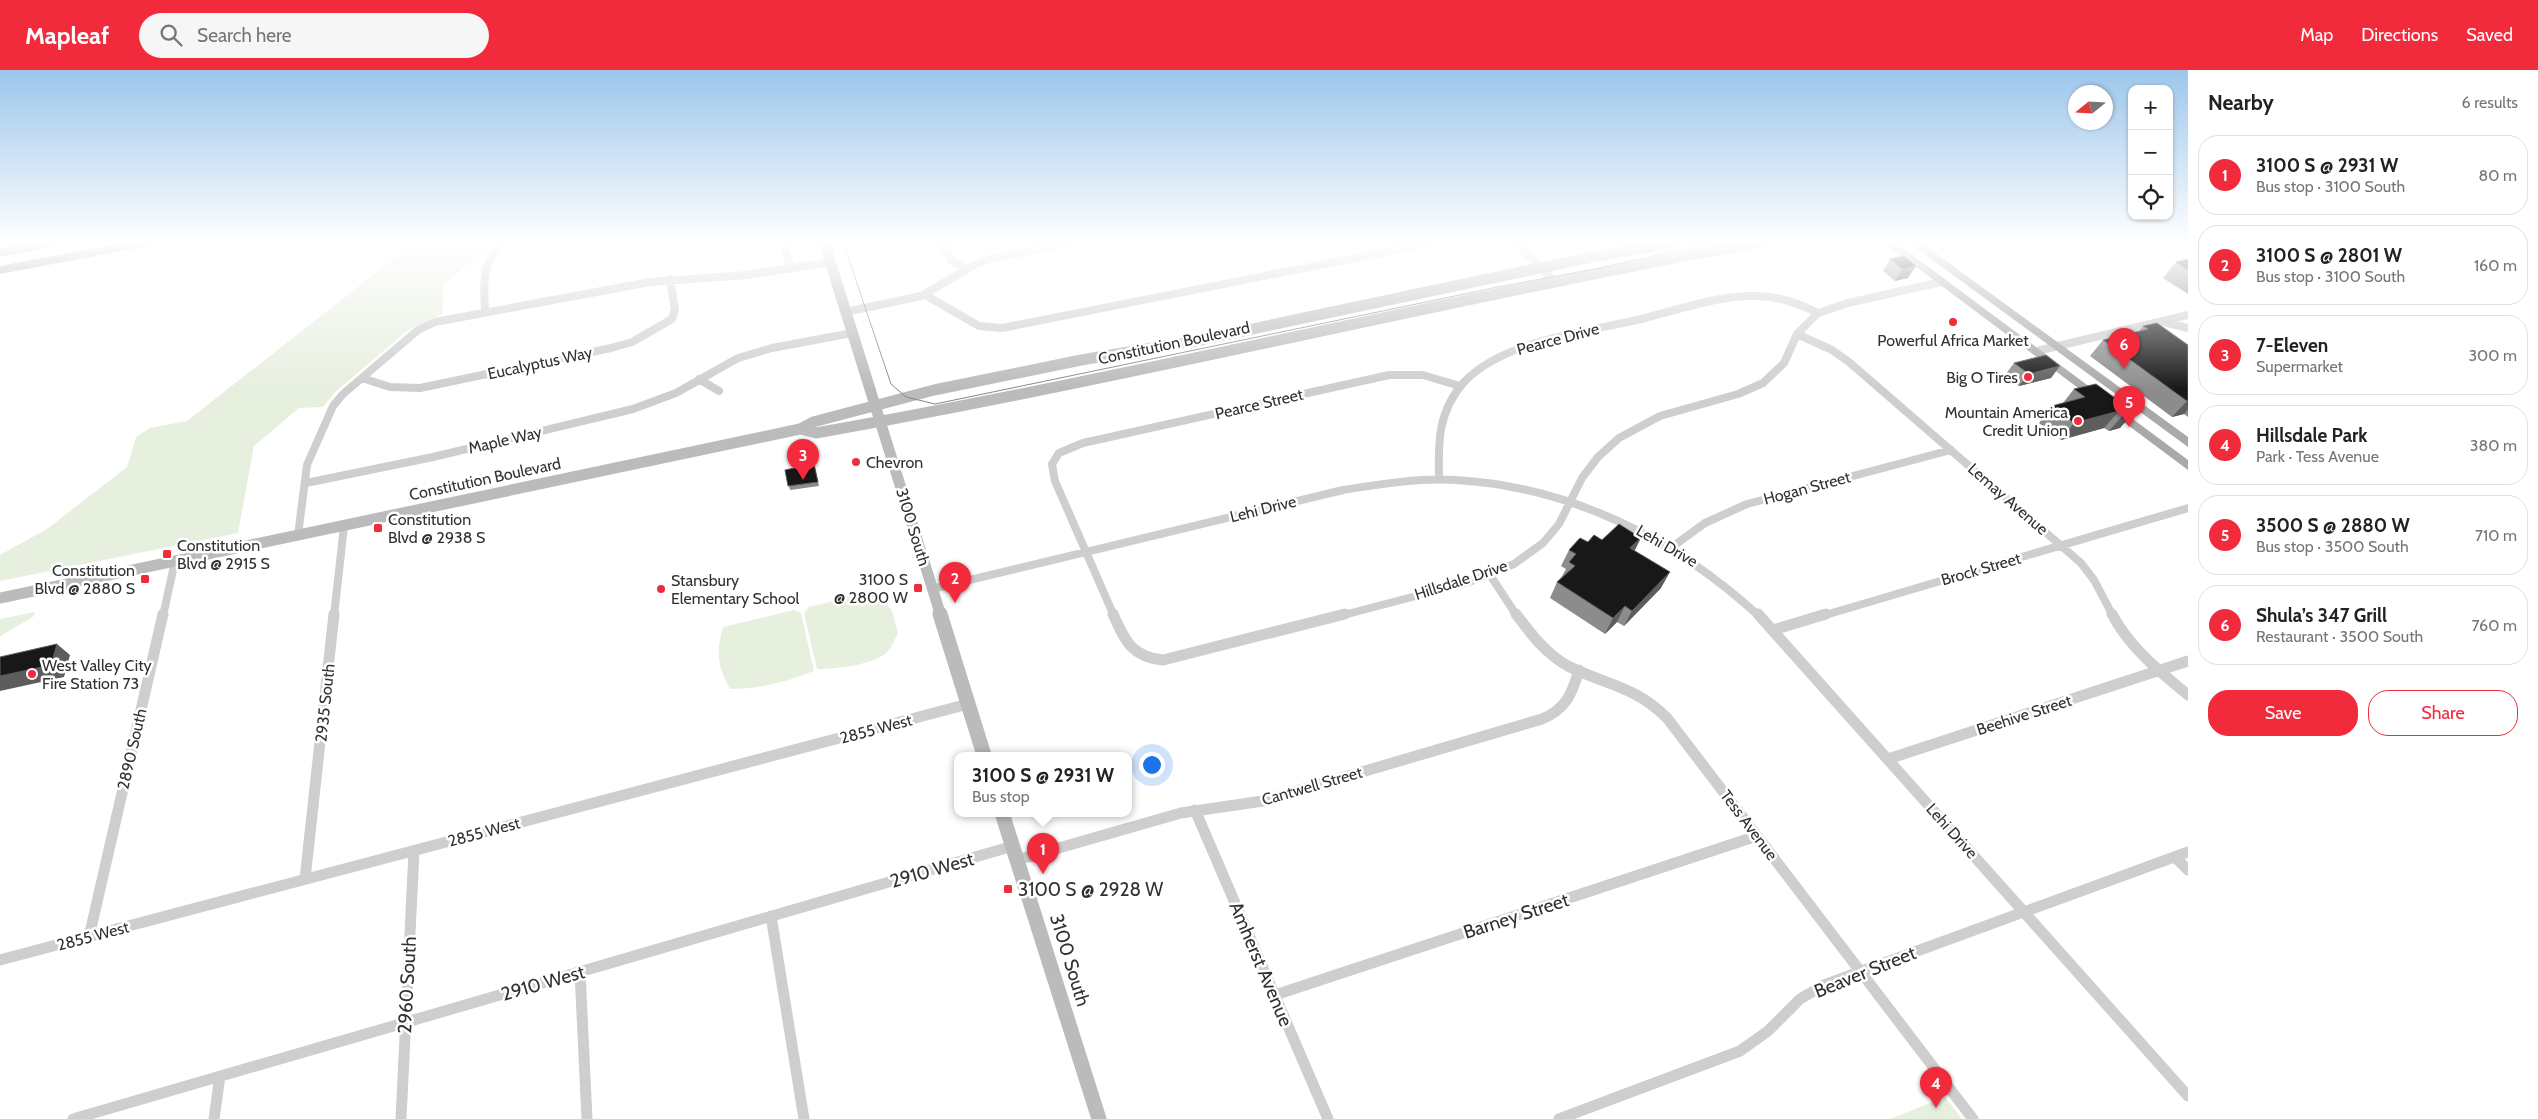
<!DOCTYPE html>
<meta charset="utf-8">
<style>
:root{--surface:#fff;--page:#f6f6f6;--text:#222;--muted:#767676;--line:#e0e0e0;--accent:#f12a3c}
body{margin:0;font-family:Cabin,sans-serif;background:var(--page);color:var(--text)}
.controls{position:absolute;right:15px;top:15px;display:grid;overflow:hidden;border-radius:10px;box-shadow:0 1px 4px #0004}
.controls button{width:45px;height:45px;display:grid;place-items:center;padding:0;border:0;border-bottom:1px solid var(--line);background:var(--surface);color:var(--text);font:25px sans-serif}
.compass{position:absolute;left:2068px;top:15px;width:45px;height:45px;border-radius:50%;background:var(--surface);box-shadow:0 1px 4px #0004;rotate:252deg}
.you{position:absolute;left:1151px;top:694px;width:18px;height:18px;margin:-12px;border:4px solid #fff;border-radius:50%;background:#1a73e8;box-shadow:0 0 0 8px #1a73e833}
.badge{display:grid;place-items:center;width:32px;height:32px;border-radius:50%;background:var(--accent);color:#fff;font-size:16px;font-weight:700}
.pin{position:absolute;translate:-50% -41px;filter:drop-shadow(0 1px 2px #0008)}
.pin::after{content:'';position:absolute;top:26px;width:18px;height:15px;background:inherit;clip-path:polygon(0 0,100% 0,50% 100%)}
.popup{position:absolute;left:954px;top:682px;width:178px;height:65px;box-sizing:border-box;display:grid;place-content:center;border-radius:10px;background:var(--surface);filter:drop-shadow(0 1px 4px #0005);font-size:16px;white-space:nowrap;color:var(--muted)}
.popup b{font-size:19px;color:var(--text)}
.popup::after{content:'';position:absolute;left:50%;top:100%;margin-left:-10px;border:10px solid transparent;border-top-color:var(--surface)}
.list{margin:0;padding:0;list-style:none}
h2{display:flex;justify-content:space-between;align-items:center;height:65px;margin:0;padding:0 20px;font-size:21px}
h2 small{font-size:16px;font-weight:400;color:var(--muted)}
.list li{display:grid;grid-template-columns:32px 1fr auto;gap:15px;align-items:center;box-sizing:border-box;height:80px;margin:0 10px 10px;padding:0 10px;border:1px solid var(--line);border-radius:20px}
.list b{display:block;font-size:19px;white-space:nowrap}
.list p{margin:0;font-size:16px;white-space:nowrap;color:var(--muted)}
.list em{font-size:16px;font-style:normal;color:var(--muted)}
.actions{display:flex;gap:10px;padding:15px 20px}
.actions a{flex:1;padding:11px 0;border:1px solid var(--accent);border-radius:20px;text-align:center;font-size:18px;color:var(--accent)}
.actions .main{background:var(--accent);color:#fff}
.icon{flex:none;width:28px;height:28px;fill:none;stroke:currentColor;stroke-width:2;stroke-linecap:round;stroke-linejoin:round}
.map{position:relative;flex:none;width:2188px;height:1049px;overflow:hidden}
header{display:flex;align-items:center;gap:30px;box-sizing:border-box;height:70px;padding:0 25px;background:var(--accent);color:#fff}
header strong{font-size:24px}
nav{display:flex;gap:28px;margin-inline-start:auto;font-size:18px}
.search{width:350px;height:45px;background:var(--page);display:flex;align-items:center;gap:12px;box-sizing:border-box;padding:0 18px;border-radius:28px;color:var(--muted);font-size:19px}
main{display:flex}
aside{flex:1;background:var(--surface)}
.map>svg:first-child{display:block}
</style>
<header>
<strong>Mapleaf</strong>
<div class="search"><svg class="icon" aria-label="search" viewBox="0 0 24 24"><circle cx="10" cy="10" r="6"/><path d="M15 15l6 6"/></svg>Search here</div>
<nav><a>Map</a><a>Directions</a><a>Saved</a></nav>
</header>
<main>
<div class="map">
<svg width="2188" height="1049" viewBox="0 0 2188 1049">
<rect width="100%" height="100%" fill="#fff"/>
<path fill="#e7efdf" d="M415 172H496L444 214 442 244 407 261 335 322 323 337 299 338 254 376 238 463 0 511V485L47 459 127 397 136 367 150 358 187 351Z
M875 521 892 541 898 563C895 568 893 575 889 580 878 595 834 599 817 599L804 543 809 537Z
M794 540 801 543 814 601C785 612 761 619 730 619 717 595 716 584 723 557Z
M35 542 33 547 0 566V549Z
M1945 1027 1962 1049H1890Z"/>
<g fill="none" stroke-linecap="round" stroke-linejoin="round">
<path stroke="#cecece" stroke-width="8" d="M783 172 791 199
M941 172 951 190 966 200
M1516 172 1556 213
M925 225 979 256 1002 258 1436 172
M485 241C484 212 480 191 506 172
M846 242 921 226 974 195 989 189 1075 172
M2164 252 2188 258
M1797 264 1832 280 1849 292 2081 493 2094 510 2113 546
M2037 281 2188 245
M362 308 390 317 420 318 611 278 632 272 672 249 675 239 670 209
M699 309 719 321
M1439 408C1438 372 1438 341 1464 312 1504 270 1587 262 1641 249 1678 240 1718 225 1756 226 1778 226 1798 233 1818 243
M306 413 433 387 633 339 676 323 738 288 772 278 852 263
M298 465 307 395 333 336 343 324 418 260 435 252 650 212 747 205 830 192
M1672 477 1705 453 1747 434 1951 380
M1490 505 1517 546
M932 519 1343 420C1381 414 1418 408 1456 410 1572 417 1675 469 1759 546
M163 546 175 491
M334 546 344 456
M1114 546 1055 411 1052 394 1059 383 1083 373 1389 305H1423L1460 316
M1340 546 1469 512 1514 494 1543 473 1559 454 1582 408 1598 387 1619 368 1660 346 1738 324 1763 313 1784 293 1797 264 1818 243 1848 233 1941 212
M1822 546 2188 438"/>
<path stroke="#cecece" stroke-width="11" d="M1113 544C1125 570 1131 587 1163 590L1345 544
M1516 544C1531 564 1546 584 1568 596 1606 615 1635 616 1667 648L1973 1049
M1758 544 2188 1026
M2112 544C2130 578 2159 601 2188 625
M1773 560 1826 544
M1888 689 2188 591
M1195 740 1328 1049
M2175 787 2188 800
M1017 790 1181 743 1263 731 1542 649C1566 639 1572 624 1579 600
M305 809 334 544
M771 846 804 1049
M89 867 163 544
M0 890 968 634
M580 902 587 1049
M1275 925 1757 766
M73 1049 1013 776
M214 1049 220 1006
M401 1049 414 781
M1559 1049 1740 981 1768 961 1800 929 1824 915 2188 782"/>
<path stroke="#bbb" stroke-width="11" d="M824 172 941 546
M800 359 816 363C1132 307 1444 230 1760 172
M0 528 800 359 813 352 934 320 1081 290 1200 270 1592 187 1676 172"/>
<path stroke="#bbb" stroke-width="15" d="M940 544 984 685
M1002 743 1099 1049"/>
<path fill="#a9a9a9" fill-rule="evenodd" d="M1883 172H1895L2188 390V400Z
M1908 172H1920L2188 367V377Z"/>
<path fill="#989898" fill-rule="evenodd" d="M37 172H62L56 176 0 187V179Z
M128 172H154L148 176 0 204V196Z"/>
<path stroke="#868686" stroke-width="1" d="M843 172 891 314 906 327 935 334 1498 217 1600 198 1715 172"/>
</g>
<path fill="#8c8c8c" d="M1904 186 1908 208 1895 211 1883 201 1890 189Z
M2188 189V224L2163 208 2176 192Z
M2143 256 2188 275V347L2184 344 2172 347 2090 286 2103 270 2139 261Z
M2014 293 2051 308 2019 316 2005 305Z
M2074 319 2134 342 2120 358 2109 361 2104 358 2061 370 2039 353 2052 336 2063 333Z
M814 394 819 416 790 420 785 400Z
M1602 470 1635 481 1661 518 1624 556 1617 552 1605 564 1550 528 1557 512 1561 508 1566 499 1561 496 1569 480 1588 472Z"/>
<path fill="#5d5d5d" d="M1916 196 1908 208 1895 211 1902 199Z
M2060 296 2051 308 2019 316 2029 304Z
M2188 330V339L2184 344 2172 347Z
M2119 341 2104 358 2061 370 2074 353Z
M2134 342 2120 358 2109 361 2123 345Z
M1641 468 1633 484 1630 478Z
M1670 502 1661 518 1624 556 1632 541Z
M1625 536 1617 552 1605 564 1613 548Z
M57 574 70 585 64 607 0 621V606Z"/>
<path fill="#181818" stroke="#5d5d5d" d="M1904 186 1916 196 1902 199 1890 189Z
M2188 189V200L2176 192Z
M2157 253 2188 275V330L2187 331 2103 270 2148 259 2143 256Z
M2046 285 2060 296 2029 304 2014 293Z
M2096 314 2134 342 2123 345 2119 341 2074 353 2052 336 2085 327 2074 319Z
M814 394 818 412 788 416 785 400Z
M1619 454 1641 468 1630 478 1670 502 1632 541 1625 536 1613 548 1557 512 1575 496 1569 492 1576 484 1569 480 1580 468 1588 472 1594 465 1602 470Z
M57 574 51 595 0 606V587Z"/>
<linearGradient id="sky" x2="0" y2="1"><stop stop-color="#9cc6eb"/><stop offset="0.54" stop-color="#fff"/><stop offset="1" stop-color="#fff" stop-opacity="0"/></linearGradient>
<rect width="2188" height="319" fill="url(#sky)"/>
<g fill="#f12a3c" stroke="#fff" stroke-width="2">
<circle cx="1953" cy="252" r="5"/>
<circle cx="2028" cy="307" r="5"/>
<circle cx="2078" cy="351" r="5"/>
<circle cx="856" cy="392" r="5"/>
<rect x="373" y="453" width="10" height="10" rx="2.5"/>
<rect x="162" y="479" width="10" height="10" rx="2.5"/>
<rect x="140" y="504" width="10" height="10" rx="2.5"/>
<rect x="913" y="513" width="10" height="10" rx="2.5"/>
<circle cx="661" cy="519" r="5"/>
<circle cx="32" cy="604" r="5"/>
<rect x="1003" y="814" width="10" height="10" rx="2.5"/>
</g>
<g text-anchor="middle" dominant-baseline="central" stroke-width="5" stroke-linejoin="round" paint-order="stroke">
<g font-size="16" fill="#313131" stroke="#fff">
<text transform="translate(1558 269) rotate(-15)">Pearce Drive</text>
<text transform="translate(1174 273) rotate(-12)">Constitution Boulevard</text>
<text transform="translate(540 293) rotate(-12)">Eucalyptus Way</text>
<text transform="translate(1259 334) rotate(-13)">Pearce Street</text>
<text transform="translate(505 370) rotate(-13)">Maple Way</text>
<text transform="translate(485 409) rotate(-12)">Constitution Boulevard</text>
<text transform="translate(1807 418) rotate(-15)">Hogan Street</text>
<text transform="translate(2008 429) rotate(41)">Lemay Avenue</text>
<text transform="translate(1263 439) rotate(-14)">Lehi Drive</text>
<text transform="translate(913 457) rotate(73)">3100 South</text>
<text transform="translate(1667 476) rotate(30)">Lehi Drive</text>
<text transform="translate(1981 499) rotate(-16)">Brock Street</text>
<text transform="translate(1461 510) rotate(-18)">Hillsdale Drive</text>
<text transform="translate(325 633) rotate(-84)">2935 South</text>
<text transform="translate(2024 645) rotate(-18)">Beehive Street</text>
<text transform="translate(876 659) rotate(-15)">2855 West</text>
<text transform="translate(132 679) rotate(-77)">2890 South</text>
<text transform="translate(1312 716) rotate(-16)">Cantwell Street</text>
<text transform="translate(1749 755) rotate(53)">Tess Avenue</text>
<text transform="translate(1952 761) rotate(48)">Lehi Drive</text>
<text transform="translate(484 762) rotate(-15)">2855 West</text>
<text transform="translate(93 866) rotate(-15)">2855 West</text>
</g>
<g font-size="16" fill="#313131" stroke="#fff" text-anchor="start">
<text x="1953" y="270" text-anchor="middle">Powerful Africa Market</text>
<text x="2018" y="307" text-anchor="end">Big O Tires</text>
<text x="2068" y="342" text-anchor="end">Mountain America<tspan x="2068" dy="18">Credit Union</tspan></text>
<text x="866" y="392">Chevron</text>
<text x="388" y="449">Constitution<tspan x="388" dy="18">Blvd @ 2938 S</tspan></text>
<text x="177" y="475">Constitution<tspan x="177" dy="18">Blvd @ 2915 S</tspan></text>
<text x="135" y="500" text-anchor="end">Constitution<tspan x="135" dy="18">Blvd @ 2880 S</tspan></text>
<text x="908" y="509" text-anchor="end">3100 S<tspan x="908" dy="18">@ 2800 W</tspan></text>
<text x="671" y="510">Stansbury<tspan x="671" dy="18">Elementary School</tspan></text>
<text x="42" y="595">West Valley City<tspan x="42" dy="18">Fire Station 73</tspan></text>
</g>
<g font-size="19" fill="#313131" stroke="#fff">
<text transform="translate(932 800) rotate(-16)">2910 West</text>
<text transform="translate(1516 846) rotate(-18)">Barney Street</text>
<text transform="translate(1070 890) rotate(73)">3100 South</text>
<text transform="translate(1261 894) rotate(67)">Amherst Avenue</text>
<text transform="translate(1865 902) rotate(-22)">Beaver Street</text>
<text transform="translate(543 913) rotate(-16)">2910 West</text>
<text transform="translate(407 915) rotate(-87)">2960 South</text>
</g>
<g font-size="19" fill="#313131" stroke="#fff" text-anchor="start">
<text x="1018" y="819">3100 S @ 2928 W</text>
</g>
</g>
</svg>
<div class="controls">
<button>+</button>
<button>−</button>
<button><svg class="icon" aria-label="locate" viewBox="0 0 24 24"><circle cx="12" cy="12" r="6"/><path d="M12 2v4M12 18v4M2 12h4M18 12h4"/></svg></button>
</div>
<svg class="compass" viewBox="-18 -18 36 36"><path d="M0-13l5 13h-10z" fill="#e53935"/><path d="M0 13l5-13h-10z" fill="#767676"/></svg>
<div class="you"></div>
<div class="pin badge" style="left:1043px;top:804px">1</div>
<div class="popup"><b>3100 S @ 2931 W</b>Bus stop</div>
<div class="pin badge" style="left:955px;top:533px">2</div>
<div class="pin badge" style="left:803px;top:410px">3</div>
<div class="pin badge" style="left:1936px;top:1038px">4</div>
<div class="pin badge" style="left:2129px;top:357px">5</div>
<div class="pin badge" style="left:2124px;top:299px">6</div>
</div>
<aside>
<h2>Nearby<small>6 results</small></h2>
<ul class="list">
<li><span class="badge">1</span><div><b>3100 S @ 2931 W</b><p>Bus stop · 3100 South</p></div><em>80 m</em></li>
<li><span class="badge">2</span><div><b>3100 S @ 2801 W</b><p>Bus stop · 3100 South</p></div><em>160 m</em></li>
<li><span class="badge">3</span><div><b>7-Eleven</b><p>Supermarket</p></div><em>300 m</em></li>
<li><span class="badge">4</span><div><b>Hillsdale Park</b><p>Park · Tess Avenue</p></div><em>380 m</em></li>
<li><span class="badge">5</span><div><b>3500 S @ 2880 W</b><p>Bus stop · 3500 South</p></div><em>710 m</em></li>
<li><span class="badge">6</span><div><b>Shula’s 347 Grill</b><p>Restaurant · 3500 South</p></div><em>760 m</em></li>
</ul>
<div class="actions"><a class="main">Save</a><a>Share</a></div>
</aside>
</main>
